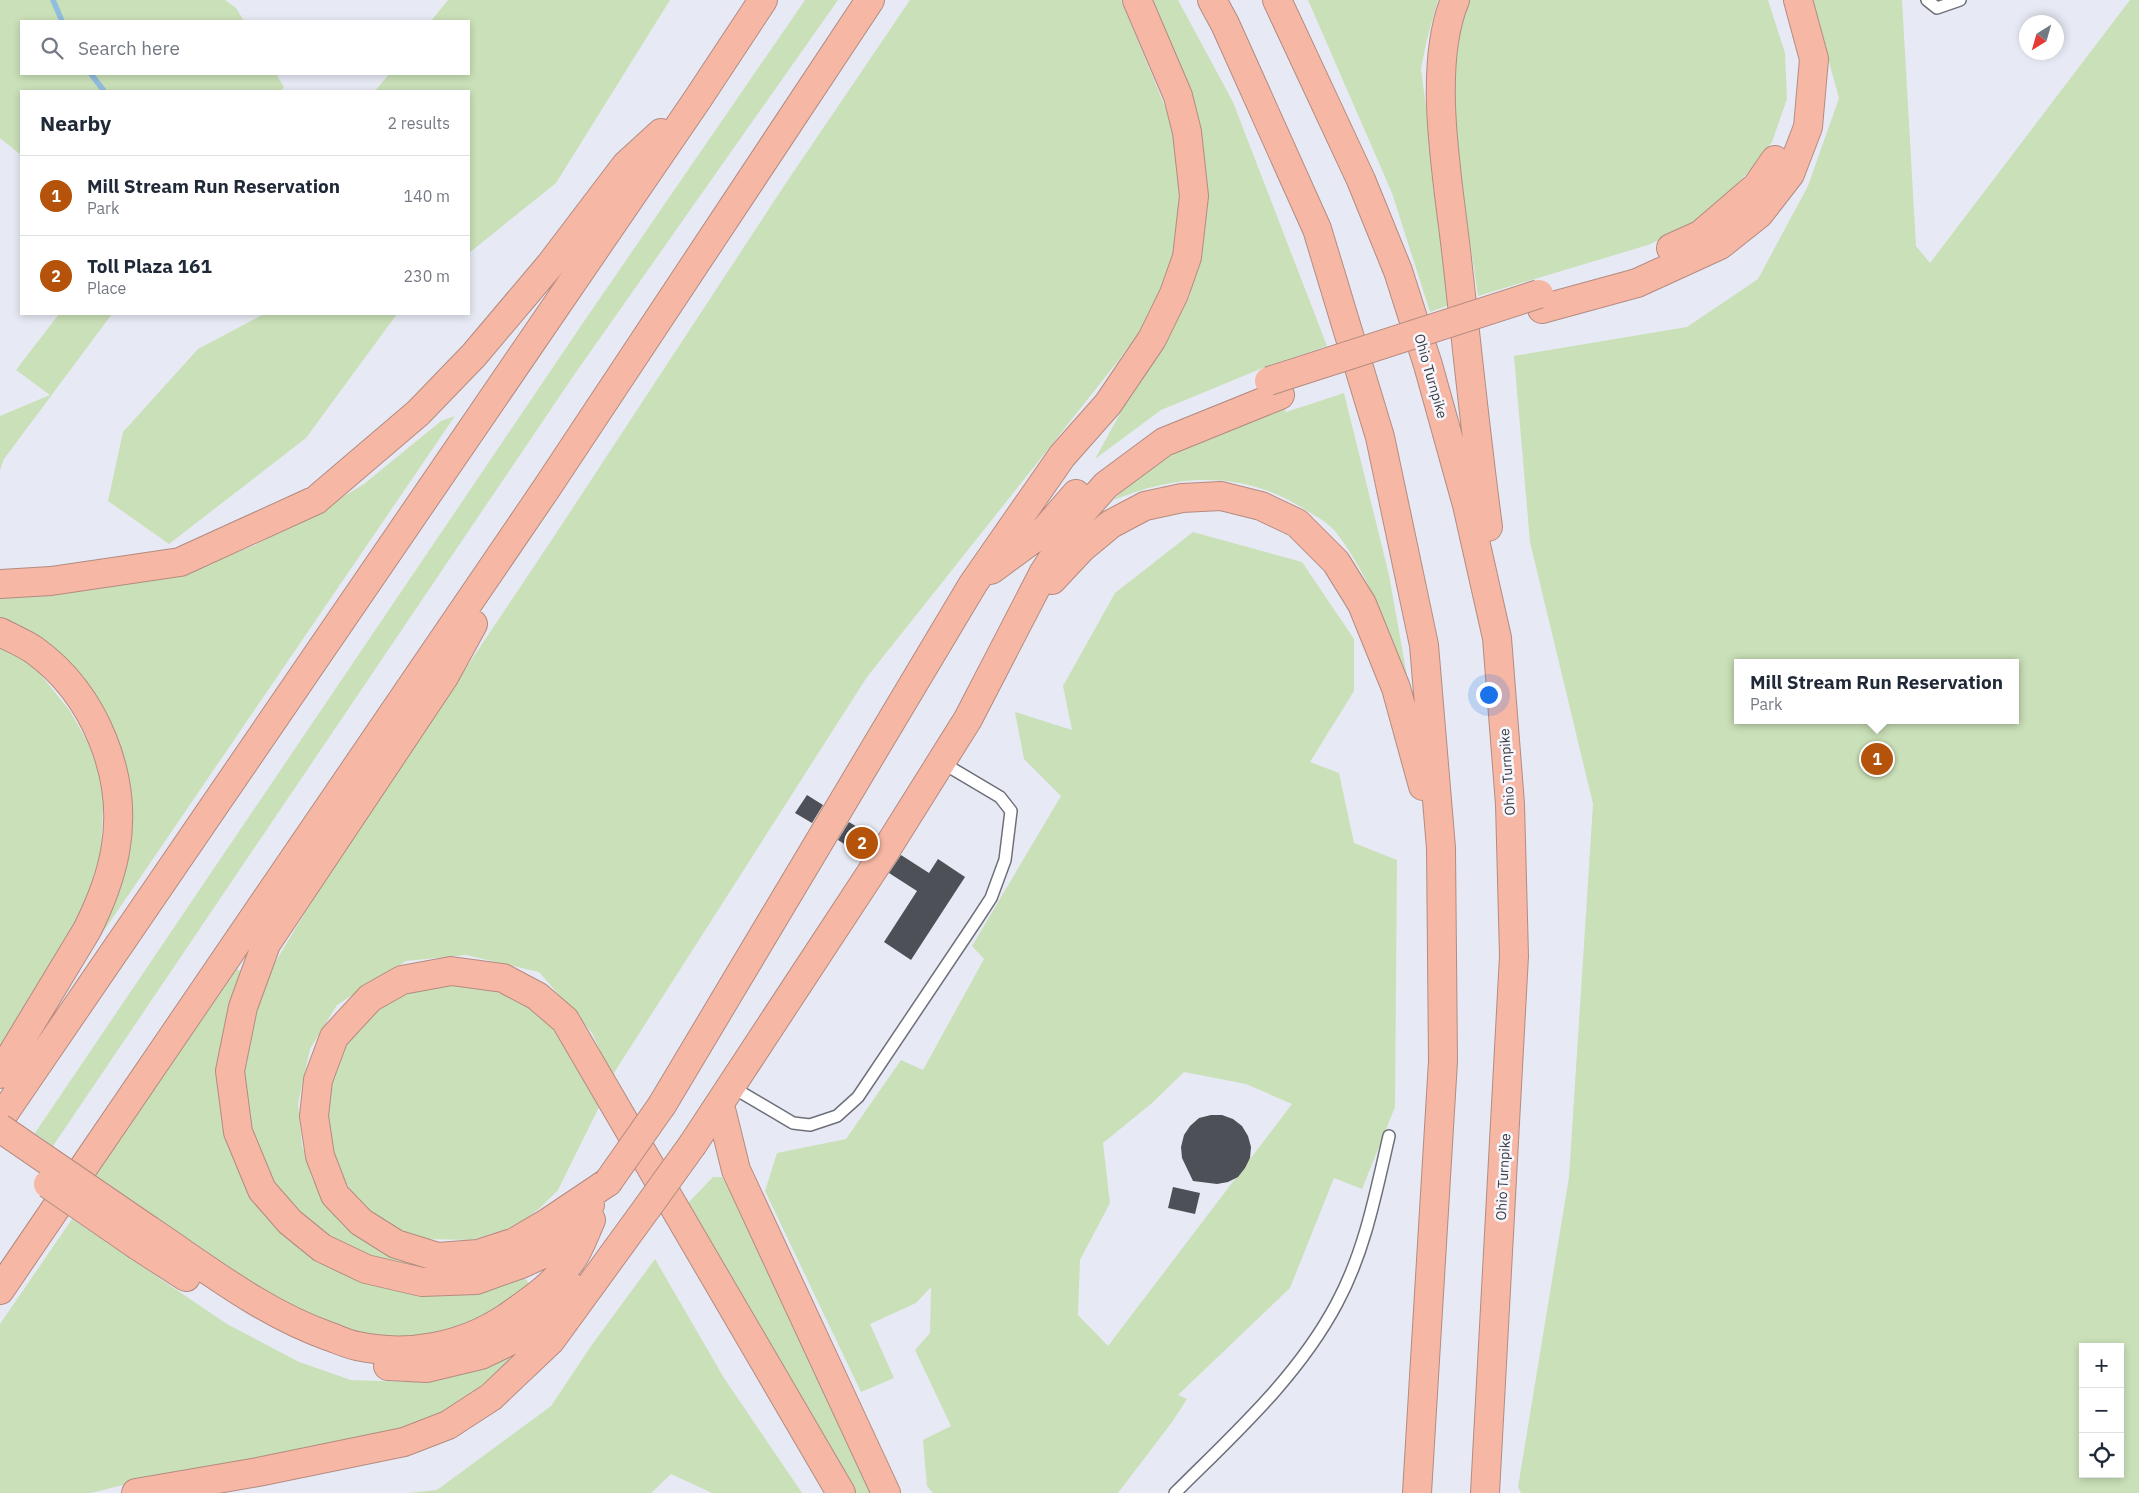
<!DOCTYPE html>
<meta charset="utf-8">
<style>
:root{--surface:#fff;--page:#f2f2f3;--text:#1f2937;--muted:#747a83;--line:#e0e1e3;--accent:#b45309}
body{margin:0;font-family:"IBM Plex Sans",sans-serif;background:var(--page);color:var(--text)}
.controls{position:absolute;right:15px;bottom:15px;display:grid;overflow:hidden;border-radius:0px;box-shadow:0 2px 8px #0003}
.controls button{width:45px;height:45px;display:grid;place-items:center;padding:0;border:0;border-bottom:1px solid var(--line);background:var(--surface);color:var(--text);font:25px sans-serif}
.compass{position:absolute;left:2019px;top:15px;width:45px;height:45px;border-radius:50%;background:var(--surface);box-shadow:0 2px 8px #0003;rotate:217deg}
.you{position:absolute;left:1488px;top:694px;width:18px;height:18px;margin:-12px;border:4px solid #fff;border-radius:50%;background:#1a73e8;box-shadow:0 0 0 8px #1a73e833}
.badge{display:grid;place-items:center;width:32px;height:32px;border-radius:50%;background:var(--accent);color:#fff;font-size:16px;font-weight:700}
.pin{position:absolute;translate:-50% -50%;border:2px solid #fff;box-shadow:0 1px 5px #0006}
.popup{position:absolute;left:1734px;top:659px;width:285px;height:65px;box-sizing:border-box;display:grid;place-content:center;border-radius:0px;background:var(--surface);filter:drop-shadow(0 1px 4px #0005);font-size:16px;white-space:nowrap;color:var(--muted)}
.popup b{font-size:19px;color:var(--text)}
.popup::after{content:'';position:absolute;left:50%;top:100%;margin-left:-10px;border:10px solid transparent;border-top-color:var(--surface)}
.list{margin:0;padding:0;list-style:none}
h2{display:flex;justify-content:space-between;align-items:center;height:65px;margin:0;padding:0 20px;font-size:21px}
h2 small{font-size:16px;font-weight:400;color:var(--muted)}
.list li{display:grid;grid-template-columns:32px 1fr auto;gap:15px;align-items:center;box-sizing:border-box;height:80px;padding:0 20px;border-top:1px solid var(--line)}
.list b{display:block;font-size:19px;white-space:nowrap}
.list p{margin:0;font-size:16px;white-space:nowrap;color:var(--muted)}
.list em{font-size:16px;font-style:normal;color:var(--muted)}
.icon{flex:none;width:28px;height:28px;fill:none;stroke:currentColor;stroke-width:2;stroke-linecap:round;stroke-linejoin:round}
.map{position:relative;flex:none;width:2139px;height:1493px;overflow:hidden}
.search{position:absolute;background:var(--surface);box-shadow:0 2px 8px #0003;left:20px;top:20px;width:450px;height:55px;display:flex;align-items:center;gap:12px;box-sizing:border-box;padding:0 18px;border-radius:0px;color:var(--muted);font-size:19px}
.panel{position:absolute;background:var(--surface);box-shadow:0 2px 8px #0003;left:20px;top:90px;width:450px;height:225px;border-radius:0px}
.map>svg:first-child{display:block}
</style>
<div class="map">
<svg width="2139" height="1493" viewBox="0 0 2139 1493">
<rect width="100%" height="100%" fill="#e7eaf4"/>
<path fill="#cae0b8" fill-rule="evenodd" d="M0 0H225L236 8 244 21H21V74H276L284 87 281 91H21V155L0 138Z
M448 0H670L556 183 469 253V91H375L389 74H469V21H431Z
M805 0H838L574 375 53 1146 35 1133 587 317Z
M910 0H1121L1168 114 1178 161 1180 249 1151 315 1118 361 867 677 612 1076 592 1033 539 972 466 955 406 961 337 1005 310 1049 298 1104 302 1145 312 1179 344 1222 433 1263 423 1268 363 1256 333 1240 291 1211 252 1143 240 1078 246 1032 268 974 332 868 551 541 786 183Z
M1149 0H1178L1233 102 1327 346 1270 365 1161 410 1095 459 1157 346 1190 296 1205 198 1200 140 1179 64Z
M1308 0H1438L1427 39 1421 69 1452 304 1430 312 1392 193Z
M1467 0H1768L1785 53 1787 99 1772 142 1750 170 1704 220 1648 245 1478 296 1452 120 1456 22Z
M1812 0H1902L1916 246 1930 263 2130 0H2139V1493H1521L1518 1487 1569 1177 1593 804 1530 542 1514 356 1687 327 1758 279 1808 186 1839 98ZM1738 663H2016V720H1738ZM2083 1347H2120V1474H2083Z
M59 314H112L4 459 0 470V416L50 395 16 370Z
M264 314H397L306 438 169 544 108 501 123 432 198 349Z
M1344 393 1389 575 1407 676C1387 628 1367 570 1334 530 1328 523 1317 517 1309 512 1248 471 1181 472 1114 500 1155 449 1224 428 1283 405L1286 412Z
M455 416 101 935 96 933 121 870 108 727 0 623V591L194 570 255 545 323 509 364 484 441 421Z
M1193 532 1302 562 1354 639V691L1310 762 1339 773 1354 843 1397 860 1395 1107 1362 1189 1334 1178 1290 1288 1178 1395 1187 1399 1172 1422 1118 1493H933L927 1486 923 1440 951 1426 915 1350 930 1333 931 1287 916 1303 870 1324 894 1378 861 1392 765 1191 777 1153 846 1139 901 1060 923 1070 984 959 972 946 1061 796 1024 759 1015 712 1072 730 1063 686 1115 593ZM1184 1072 1246 1084 1292 1104 1108 1346 1078 1315 1080 1260 1110 1203 1103 1143 1152 1103Z
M0 643 33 665 70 711 87 741 104 786 101 851 83 908 31 1003 0 1046Z
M237 969 244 973 224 1040 219 1092 244 1170 335 1267 519 1271 531 1286 492 1313 441 1332 393 1340 333 1326 255 1285 95 1175Z
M419 981 500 987 547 1019 570 1054 599 1107 558 1190 540 1208 514 1227 471 1240 426 1239 394 1228 356 1200 336 1165 320 1124 329 1072 364 1013Z
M713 1177H722L731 1191 878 1493H852L687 1204Z
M72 1219 227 1324 299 1362 351 1380 413 1382 445 1378 487 1362 544 1335 474 1397 431 1417 347 1448 270 1466 171 1473 91 1493H0V1324Z
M655 1259 724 1378 802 1493H712L671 1474 651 1493H408L437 1490 551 1406 591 1346Z"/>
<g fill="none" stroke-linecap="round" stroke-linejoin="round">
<path stroke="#91bdde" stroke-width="5.5" d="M53 0 62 21
M91 74 104 91"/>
</g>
<path fill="#4e5058" d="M807 795 823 805 812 823 795 813Z
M849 822 875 838 863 856 838 840Z
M901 855 929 873 938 859 965 877 911 960 884 942 917 891 889 873Z
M1211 1115H1222L1233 1119 1242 1126 1248 1136 1251 1147 1250 1158 1245 1168 1238 1177 1228 1182 1217 1184 1193 1181 1182 1158 1181 1147 1184 1135 1190 1126 1199 1118Z
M1173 1187 1200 1193 1195 1214 1168 1208Z"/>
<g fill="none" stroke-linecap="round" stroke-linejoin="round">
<defs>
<path id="service" d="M1927 0 1937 8 1960 0
M732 1087 793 1123 810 1125 837 1116 858 1097 976 921 991 898 1005 860 1011 811 1000 797 941 762
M1175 1493C1234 1434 1298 1377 1337 1303 1365 1251 1376 1192 1389 1136"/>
<path id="motorway" d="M1212 0 1225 24 1317 229 1380 437 1424 645 1441 848 1443 1061 1417 1493
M1277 0 1361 180 1398 271 1428 365 1467 505 1497 638 1510 804 1514 956 1485 1493
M1455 0C1426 70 1449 184 1457 259 1467 348 1476 438 1488 527
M1671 248 1700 235 1757 186 1775 160
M1542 309 1637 283 1720 245 1759 214 1790 174 1808 127 1814 59 1798 0
M991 570 1044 531 1076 494
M1052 580 1082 548 1111 524 1145 506 1182 498 1221 496 1261 506 1297 523 1336 562 1362 604 1396 688 1423 786
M0 584 51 581 180 562 316 500 418 413 474 355 550 265 626 165 661 133
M473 624 444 677 266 944 243 1007 230 1071 238 1132 262 1190 290 1222 322 1248 366 1269 422 1282 476 1280 521 1264 543 1254 563 1239 590 1205
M0 632C11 638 24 643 34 650 95 694 129 777 115 852 110 879 99 906 87 930L0 1074
M662 1105 973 584 1062 456 1108 404 1152 339 1174 294 1187 257 1194 196 1187 132 1178 96 1137 0
M720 1105 736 1170 886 1493
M0 1119 697 100 763 0
M693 1144 886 850 968 719 1044 572 1083 511 1106 485 1164 442 1280 395
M608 1182 547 1223 515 1242 478 1254 438 1257 396 1244 361 1222 335 1195 320 1156 314 1116 318 1080 334 1037 370 998 402 980 451 971 503 978 537 996 565 1020 841 1493
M149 1230C206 1268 263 1313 328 1336 337 1339 347 1344 357 1346 408 1357 462 1347 506 1318 530 1301 554 1285 571 1261 580 1249 585 1233 591 1220
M138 1246 186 1277
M0 1290 546 489 870 0
M388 1366 427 1368 481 1355 512 1340 539 1320 573 1288
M136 1493 258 1472 404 1442 448 1425 491 1397 551 1340 647 1208"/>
</defs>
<use href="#service" stroke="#6d7079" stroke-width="14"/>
<use href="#motorway" stroke="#b48b81" stroke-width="30"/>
<use href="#service" stroke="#fff" stroke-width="11"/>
<use href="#motorway" stroke="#f6b7a5" stroke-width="28"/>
<defs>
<path id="motorway-bridge" d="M1269 381 1539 294
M0 1128 149 1230
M608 1182 662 1105
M48 1184 138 1246
M647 1208 693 1144"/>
</defs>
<use href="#motorway-bridge" stroke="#b48b81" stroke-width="30" stroke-linecap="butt"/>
<use href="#motorway-bridge" stroke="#f6b7a5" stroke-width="28"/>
</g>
<g text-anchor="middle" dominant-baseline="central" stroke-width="5" stroke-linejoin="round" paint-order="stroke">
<g font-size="14" fill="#393a3e" stroke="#f6f7fe">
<text transform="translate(1431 376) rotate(74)">Ohio Turnpike</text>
<text transform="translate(1507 772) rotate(-94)">Ohio Turnpike</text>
<text transform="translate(1503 1177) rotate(-87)">Ohio Turnpike</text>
</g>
</g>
</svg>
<div class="controls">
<button>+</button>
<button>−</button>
<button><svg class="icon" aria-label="locate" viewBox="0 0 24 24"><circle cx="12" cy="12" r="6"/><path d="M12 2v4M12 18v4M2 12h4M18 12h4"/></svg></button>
</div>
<svg class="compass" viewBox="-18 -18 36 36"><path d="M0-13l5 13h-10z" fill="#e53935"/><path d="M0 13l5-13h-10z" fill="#747a83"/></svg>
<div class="you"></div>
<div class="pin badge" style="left:1877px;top:759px">1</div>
<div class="popup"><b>Mill Stream Run Reservation</b>Park</div>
<div class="pin badge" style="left:862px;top:843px">2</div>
<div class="search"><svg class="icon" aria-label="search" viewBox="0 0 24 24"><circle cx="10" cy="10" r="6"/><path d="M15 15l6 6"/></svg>Search here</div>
<section class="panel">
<h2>Nearby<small>2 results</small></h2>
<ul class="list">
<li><span class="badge">1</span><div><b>Mill Stream Run Reservation</b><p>Park</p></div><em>140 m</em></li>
<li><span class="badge">2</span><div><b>Toll Plaza 161</b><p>Place</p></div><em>230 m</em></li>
</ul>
</section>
</div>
